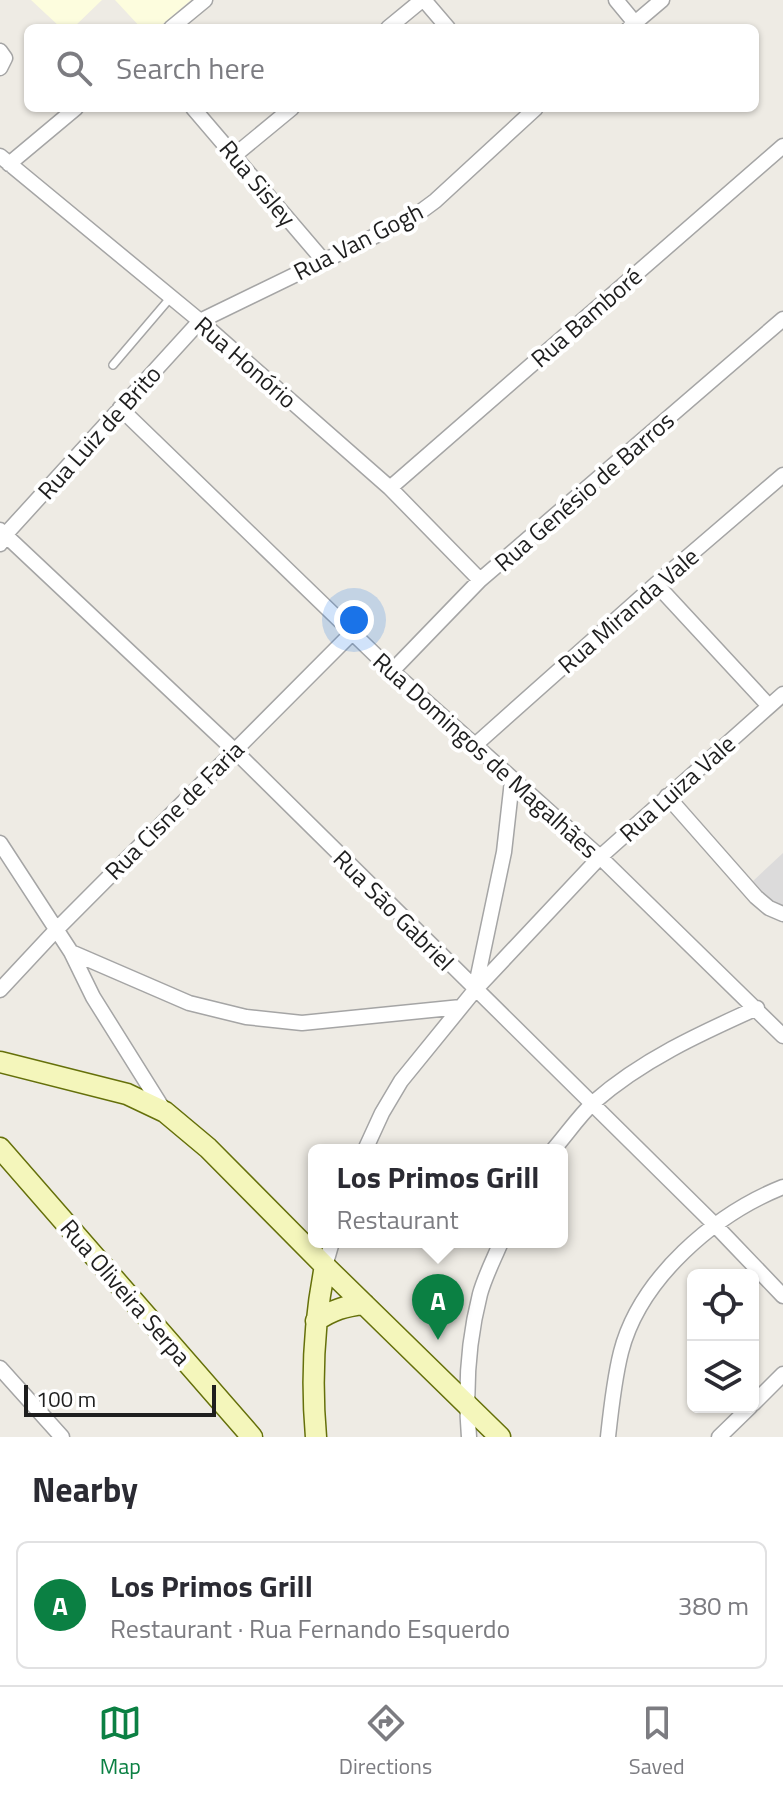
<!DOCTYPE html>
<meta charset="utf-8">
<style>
:root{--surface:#fff;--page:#f2f2f3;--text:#2b2b33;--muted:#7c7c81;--line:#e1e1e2;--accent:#0b8043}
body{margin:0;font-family:"Titillium Web",sans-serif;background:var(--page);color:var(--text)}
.controls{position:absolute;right:24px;bottom:24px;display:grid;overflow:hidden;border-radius:12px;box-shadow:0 2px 6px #0004}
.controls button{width:72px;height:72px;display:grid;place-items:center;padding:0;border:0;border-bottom:2px solid var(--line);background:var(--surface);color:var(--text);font:40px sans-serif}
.scale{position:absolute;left:24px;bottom:20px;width:192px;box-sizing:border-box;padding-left:8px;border:4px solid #1e1e1e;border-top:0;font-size:22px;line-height:28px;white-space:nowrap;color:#1e1e1e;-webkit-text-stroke:6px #fff;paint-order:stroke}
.you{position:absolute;left:354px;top:620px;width:28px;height:28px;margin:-20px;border:6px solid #fff;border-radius:50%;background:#1a73e8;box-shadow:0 0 0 12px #1a73e833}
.badge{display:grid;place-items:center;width:52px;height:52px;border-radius:50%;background:var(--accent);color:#fff;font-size:26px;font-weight:700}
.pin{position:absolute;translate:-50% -66px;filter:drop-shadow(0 2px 4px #0008)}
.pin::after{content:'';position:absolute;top:42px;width:28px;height:24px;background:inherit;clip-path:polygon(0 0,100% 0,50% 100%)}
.popup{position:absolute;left:308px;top:1144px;width:260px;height:104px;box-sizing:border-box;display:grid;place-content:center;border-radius:12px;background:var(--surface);filter:drop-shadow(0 2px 6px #0005);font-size:26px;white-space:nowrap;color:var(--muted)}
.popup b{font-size:30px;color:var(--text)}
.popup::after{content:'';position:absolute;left:50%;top:100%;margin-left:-16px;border:16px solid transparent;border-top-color:var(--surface)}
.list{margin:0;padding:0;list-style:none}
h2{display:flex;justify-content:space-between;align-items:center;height:104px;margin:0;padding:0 32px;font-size:34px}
h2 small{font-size:26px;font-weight:400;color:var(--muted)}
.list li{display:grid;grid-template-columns:52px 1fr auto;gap:24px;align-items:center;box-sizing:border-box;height:128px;margin:0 16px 16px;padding:0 16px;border:2px solid var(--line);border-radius:12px}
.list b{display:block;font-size:30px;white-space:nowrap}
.list p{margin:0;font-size:26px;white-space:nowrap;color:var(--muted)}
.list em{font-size:26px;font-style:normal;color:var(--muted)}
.icon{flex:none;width:44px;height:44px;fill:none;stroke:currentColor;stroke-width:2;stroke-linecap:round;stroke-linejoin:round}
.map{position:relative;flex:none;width:783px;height:1437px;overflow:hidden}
.search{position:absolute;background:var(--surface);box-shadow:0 2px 6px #0004;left:24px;right:24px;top:24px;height:88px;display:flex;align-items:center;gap:20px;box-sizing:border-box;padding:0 28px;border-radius:12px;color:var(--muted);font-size:30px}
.sheet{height:248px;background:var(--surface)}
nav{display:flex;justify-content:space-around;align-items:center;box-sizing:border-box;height:112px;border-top:2px solid var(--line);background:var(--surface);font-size:22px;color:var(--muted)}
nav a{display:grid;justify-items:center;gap:4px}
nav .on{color:var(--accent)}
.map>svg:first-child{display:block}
</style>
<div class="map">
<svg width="783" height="1437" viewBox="0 0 783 1437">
<rect width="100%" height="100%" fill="#eeebe4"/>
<path fill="#dcdbdb" d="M783 853V924L753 881Z"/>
<path fill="#fdfdde" d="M31 0H102L73 28H61Z
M115 0H191L158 28H141Z"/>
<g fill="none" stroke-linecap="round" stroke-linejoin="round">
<defs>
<path id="lane" d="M113 365 171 297"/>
<path id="street" d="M424 0 448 28
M616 0 635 23
M171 28 205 0
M388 28 422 0
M629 28 662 0
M0 51 5 58 0 68
M193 108 323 260
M235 155 292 108
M0 156 200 321 390 488 480 580
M9 164 76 108
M120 408 392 671 600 857 783 1036
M390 488 783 146
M0 530 234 750 714 1224 783 1296
M0 544 5 535 200 321 412 218 435 201 536 108
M656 584 769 706
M392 671 480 580 783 319
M474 746 656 584 783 475
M667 796 756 897 769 908 783 914
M0 843 71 952 189 1003 246 1017 302 1023 461 1007
M71 952 93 997 165 1112
M0 990 56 930 352 633
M475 990 504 852 512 781
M365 1150 382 1113 401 1081 475 990 600 857 783 694
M553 1150C567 1134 579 1116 594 1102 642 1060 699 1034 757 1008
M325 1266 332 1242
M0 1368 62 1437
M753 1404 783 1374
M469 1437C465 1389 468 1341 480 1294 485 1276 494 1259 501 1242
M608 1437C611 1409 614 1380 621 1352 640 1278 715 1214 783 1187
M719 1437 750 1407"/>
<path id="secondary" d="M0 1062 127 1094 165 1112 208 1148 325 1266 500 1437
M0 1148 252 1437
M316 1321C332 1310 345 1306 364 1304
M316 1437C311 1380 314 1322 325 1266"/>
</defs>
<use href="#lane" stroke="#a5a5a5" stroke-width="10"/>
<use href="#street" stroke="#a5a5a5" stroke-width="17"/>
<use href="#secondary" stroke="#65700a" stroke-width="23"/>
<use href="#lane" stroke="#fff" stroke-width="7"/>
<use href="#street" stroke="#fff" stroke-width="14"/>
<use href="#secondary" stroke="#f4f6bb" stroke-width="20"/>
</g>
<g text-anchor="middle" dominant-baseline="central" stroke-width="8" stroke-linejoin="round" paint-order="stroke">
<g font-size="24" fill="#1e1e1e" stroke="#fff">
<text transform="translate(258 183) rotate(50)">Rua Sisley</text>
<text transform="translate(358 241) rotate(-27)">Rua Van Gogh</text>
<text transform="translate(586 317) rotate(-41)">Rua Bamboré</text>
<text transform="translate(246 362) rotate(41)">Rua Honório</text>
<text transform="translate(99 432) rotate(-48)">Rua Luiz de Brito</text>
<text transform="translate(584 491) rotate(-41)">Rua Genésio de Barros</text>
<text transform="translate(628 610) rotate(-41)">Rua Miranda Vale</text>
<text transform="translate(486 755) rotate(42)">Rua Domingos de Magalhães</text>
<text transform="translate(677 788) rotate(-42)">Rua Luiza Vale</text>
<text transform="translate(174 810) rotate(-45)">Rua Cisne de Faria</text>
<text transform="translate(394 910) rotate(45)">Rua São Gabriel</text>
<text transform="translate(126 1292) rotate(49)">Rua Oliveira Serpa</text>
</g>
</g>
</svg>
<div class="controls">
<button><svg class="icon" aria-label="locate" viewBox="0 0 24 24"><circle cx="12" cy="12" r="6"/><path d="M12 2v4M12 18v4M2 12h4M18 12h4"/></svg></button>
<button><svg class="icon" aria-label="layers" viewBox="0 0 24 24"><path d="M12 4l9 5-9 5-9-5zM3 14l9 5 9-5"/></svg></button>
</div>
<div class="scale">100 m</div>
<div class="you"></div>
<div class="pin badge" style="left:438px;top:1340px">A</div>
<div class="popup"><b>Los Primos Grill</b>Restaurant</div>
<div class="search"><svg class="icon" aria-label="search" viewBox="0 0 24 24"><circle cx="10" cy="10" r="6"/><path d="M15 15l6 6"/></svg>Search here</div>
</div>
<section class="sheet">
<h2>Nearby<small></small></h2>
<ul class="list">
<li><span class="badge">A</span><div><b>Los Primos Grill</b><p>Restaurant · Rua Fernando Esquerdo</p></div><em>380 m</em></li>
</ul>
</section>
<nav>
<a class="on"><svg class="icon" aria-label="map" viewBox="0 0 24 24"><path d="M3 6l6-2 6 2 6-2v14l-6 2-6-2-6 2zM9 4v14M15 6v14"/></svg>Map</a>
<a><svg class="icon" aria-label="directions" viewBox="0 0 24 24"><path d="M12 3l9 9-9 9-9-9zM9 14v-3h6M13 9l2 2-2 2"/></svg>Directions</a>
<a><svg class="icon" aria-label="saved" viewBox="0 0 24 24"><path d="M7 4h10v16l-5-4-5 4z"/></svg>Saved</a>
</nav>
